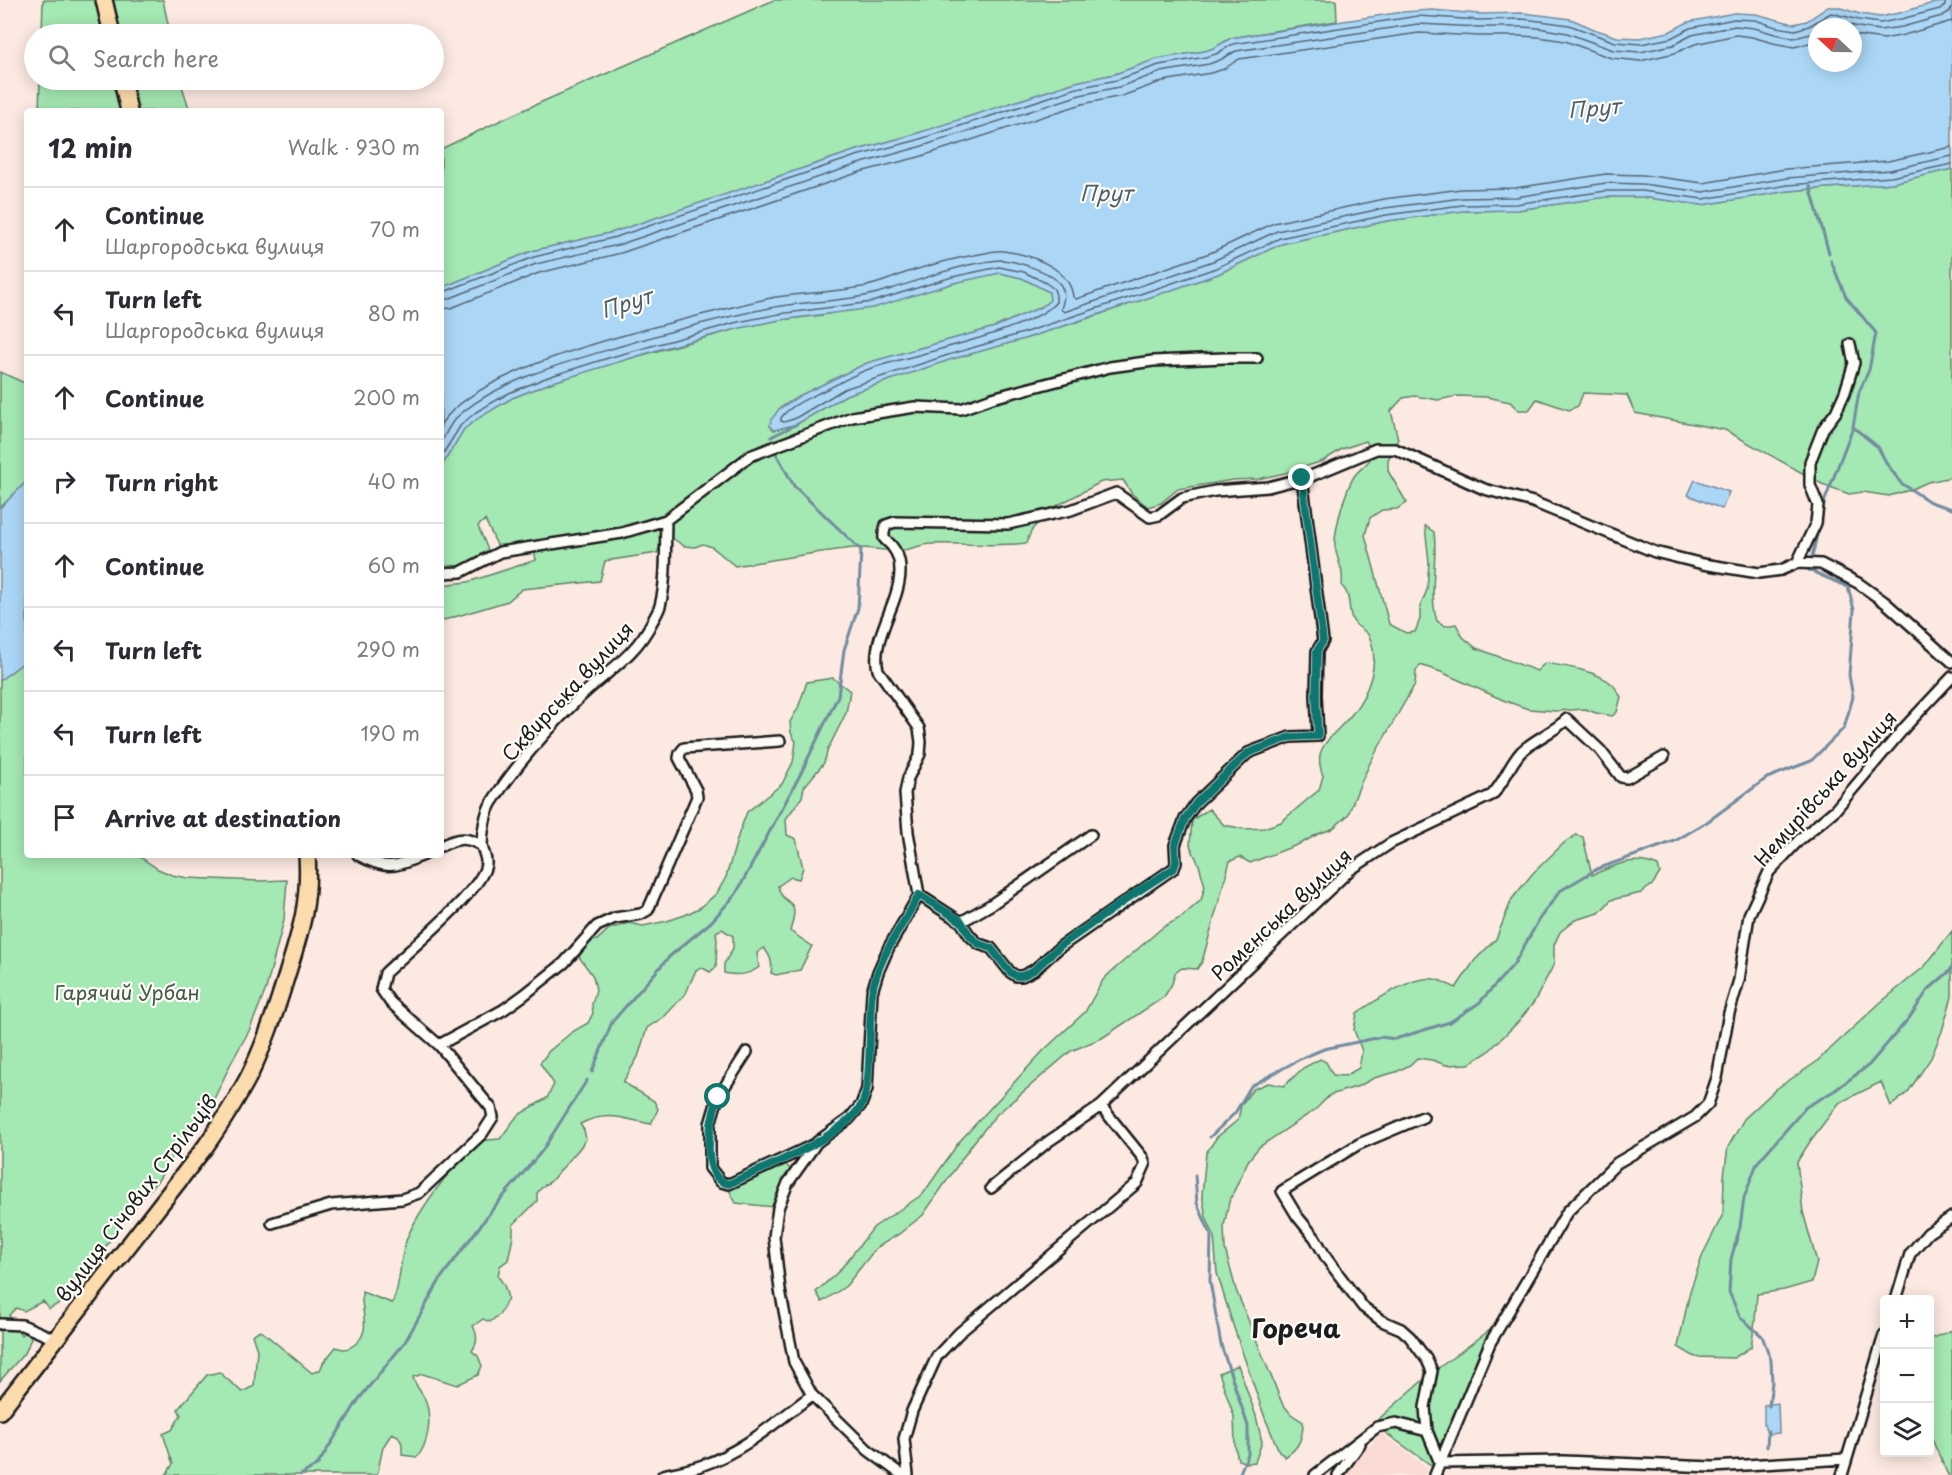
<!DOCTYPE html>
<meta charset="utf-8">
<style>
:root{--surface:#fff;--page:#f2f2f3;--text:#2b2b33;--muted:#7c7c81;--line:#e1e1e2}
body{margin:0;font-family:"Playpen Sans",sans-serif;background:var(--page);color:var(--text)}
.controls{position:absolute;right:18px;bottom:18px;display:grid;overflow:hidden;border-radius:6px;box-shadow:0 3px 15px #0003}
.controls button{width:54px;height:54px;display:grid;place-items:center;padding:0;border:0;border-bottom:2px solid var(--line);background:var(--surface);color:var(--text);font:30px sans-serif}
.compass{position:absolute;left:1808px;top:18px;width:54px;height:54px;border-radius:50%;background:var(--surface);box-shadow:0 3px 15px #0003;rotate:292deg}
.stop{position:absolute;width:18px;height:18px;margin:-14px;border:4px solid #0f766e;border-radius:50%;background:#fff}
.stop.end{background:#0f766e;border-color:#fff;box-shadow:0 2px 6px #0008}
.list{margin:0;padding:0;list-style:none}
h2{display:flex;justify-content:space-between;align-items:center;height:78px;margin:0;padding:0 24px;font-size:26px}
h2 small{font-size:20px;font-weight:400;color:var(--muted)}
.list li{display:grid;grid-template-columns:39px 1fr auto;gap:18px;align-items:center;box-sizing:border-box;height:84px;padding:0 24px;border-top:2px solid var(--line)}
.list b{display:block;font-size:22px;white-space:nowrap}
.list p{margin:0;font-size:20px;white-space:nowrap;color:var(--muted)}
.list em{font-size:20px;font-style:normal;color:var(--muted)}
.icon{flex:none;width:33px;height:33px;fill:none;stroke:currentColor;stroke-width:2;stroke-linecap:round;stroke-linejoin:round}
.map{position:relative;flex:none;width:1952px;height:1475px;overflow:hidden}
.search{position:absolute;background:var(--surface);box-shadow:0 3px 15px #0003;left:24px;top:24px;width:420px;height:66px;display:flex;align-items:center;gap:15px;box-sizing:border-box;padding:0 21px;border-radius:33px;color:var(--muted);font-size:22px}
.panel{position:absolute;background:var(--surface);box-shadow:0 3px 15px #0003;left:24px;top:108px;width:420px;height:750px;border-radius:6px}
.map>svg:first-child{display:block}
</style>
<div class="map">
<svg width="1952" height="1475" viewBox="0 0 1952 1475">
<rect width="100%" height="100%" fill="#fce9e2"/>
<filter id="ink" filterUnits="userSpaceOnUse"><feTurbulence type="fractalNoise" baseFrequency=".0167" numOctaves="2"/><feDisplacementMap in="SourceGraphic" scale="12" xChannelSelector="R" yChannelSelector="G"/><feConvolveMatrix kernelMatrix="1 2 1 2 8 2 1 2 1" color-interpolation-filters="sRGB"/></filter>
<g filter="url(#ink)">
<path fill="#fbdcd4" d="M1381 1433 1428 1468 1424 1475H1344Z"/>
<path fill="#a4e8b3" stroke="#608268" stroke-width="1.5" d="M43 0H163L170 34H42Z
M774 0H1336L1337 21 1231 38 1214 48 1205 51 1157 59 1115 74 1076 82 912 135 854 151 614 232 532 251 441 288V149L512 115Z
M40 80H180L190 111H39Z
M1952 169V477L1928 482 1910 490 1889 496 1863 492 1849 494 1822 484 1725 430 1635 413 1627 395 1583 393 1578 406 1569 410 1537 399 1529 410H1518L1510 402 1487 397 1457 396 1438 400 1415 396 1403 398 1391 411 1398 439 1388 460V471L1407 503 1397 509 1382 510 1370 518 1365 535 1389 624 1406 633 1415 632 1420 619V607L1427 590 1429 562 1425 526 1434 532C1438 561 1428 592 1437 621L1445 626 1456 624 1463 637 1476 648 1537 671 1545 663C1564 666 1599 671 1613 685 1616 688 1618 693 1621 697L1617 712 1612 716 1596 713 1585 709 1556 711 1528 709 1503 700 1441 672 1420 665 1416 671 1415 684 1371 761 1359 787 1348 815 1332 829 1318 834 1302 843 1250 863 1240 857 1230 861 1202 962 1197 969 1182 968 1175 973 1172 984 1164 997 1102 1038 1071 1051 996 1115 973 1143 923 1215 899 1234 876 1248 846 1286 822 1302 816 1292 839 1271 874 1227 923 1194 959 1142 1044 1050 1085 1012 1103 980 1111 972 1163 927 1182 917 1201 900 1205 886 1199 865 1190 845 1192 820 1209 809 1224 825 1245 829 1264 828 1281 822 1308 799 1319 790 1323 776C1320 768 1317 758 1322 749 1328 736 1343 726 1352 714 1368 694 1381 662 1369 636 1366 630 1357 628 1353 621 1347 610 1352 596 1342 586 1344 567 1337 562 1335 546 1334 529 1346 488 1355 475 1361 468 1369 463 1373 455L1366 441 1342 449 1323 461 1285 473 1258 479 1233 480 1178 489 1161 503 1148 507 1132 494 1123 480 1101 482 1049 510 1046 519C1034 524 1030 531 1027 543 996 547 963 543 931 544 922 544 913 549 904 550 888 552 870 547 854 548 814 552 774 560 735 566L712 547 703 544 695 547 684 546 672 538 663 540 657 553 605 561 600 581 522 589 508 601 441 621V585L468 582 536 560 534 549 497 545 485 520 478 526 488 550 462 567 441 571V467L464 429 480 417 512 398 550 383 610 364 740 328 780 320 823 315 916 294 972 278 1000 273 1022 278 1049 292 1050 300 1043 306 995 327 867 363 799 396 779 409 770 426 774 430 797 424 846 395 949 360 1024 339 1089 318 1218 274 1281 244 1387 221 1463 211 1517 210 1606 197H1641L1702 205 1788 191 1892 183Z
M0 372 27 384V481L0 508Z
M27 660V855H137L158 869 172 875 188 878 260 881 287 880 284 920 266 989 249 1031 231 1063 215 1097 192 1131 176 1150 159 1179 123 1220 102 1252 67 1299 49 1309 43 1301 24 1311 16 1308 9 1315 21 1335 25 1332 30 1334 31 1338 26 1351 0 1381V680Z
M833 678 850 691 846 713 828 749 824 763 804 787 802 797 786 819 787 835 796 839 803 868 799 879 791 877 778 886C783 910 802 893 790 931L812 946 800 970 776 975 771 973C773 962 770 956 764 948L757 953 759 967C750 975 736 976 724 973V964L733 948V936L722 929 716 932 717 940 716 967 710 972 701 967 696 970 686 993 665 1016 647 1028 638 1057 623 1082 654 1101 658 1109 651 1124C624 1119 607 1110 580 1124L584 1130 586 1139 579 1149 550 1182 543 1186 537 1193V1201L513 1225V1237L508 1260 500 1266 498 1276 504 1285 508 1298 500 1314 490 1322 483 1319 473 1326C478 1336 478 1342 472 1351L478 1356 482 1366 478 1375 457 1385 423 1374 413 1377C416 1388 423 1393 426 1402 432 1419 428 1445 417 1457L402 1455V1444L398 1436 392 1433 383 1447 377 1475H166L173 1464 163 1434 172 1430 181 1415 178 1409 207 1375 219 1372 242 1392 254 1386 257 1350 252 1335 260 1330 312 1373 320 1370 323 1363 336 1347C343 1350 348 1350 354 1345 373 1331 360 1311 362 1292L392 1303C400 1290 400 1260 405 1244 414 1214 454 1165 476 1141L500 1139 517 1116 547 1098 554 1084 540 1063 549 1051 572 1032 588 1023 593 1013 592 1004 596 990 593 976 579 957 588 942 597 940 609 929 629 923 643 926 667 921 685 915 701 907 717 893 726 877 739 833 747 812 782 784 793 762 796 742 791 733 790 722 798 708 807 682Z
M1576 835 1583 837 1592 875C1617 865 1632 855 1658 866L1660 873 1652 885 1641 893 1611 900 1599 913 1575 920 1560 932 1554 945V964L1534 1002 1519 1021 1488 1052 1469 1064 1446 1065 1432 1060 1417 1058 1410 1065 1396 1072 1374 1078 1359 1086 1330 1095 1315 1110 1259 1147 1248 1161 1229 1202 1224 1226 1225 1249 1236 1290 1282 1403 1291 1414 1303 1422C1303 1438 1299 1448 1285 1457L1279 1451 1265 1418 1233 1325 1217 1273 1214 1236 1206 1217 1202 1195 1206 1153 1217 1137 1238 1120 1241 1105 1253 1089 1268 1083 1284 1086 1303 1068 1320 1059 1326 1062 1333 1075 1345 1076 1359 1068 1362 1051 1354 1030 1357 1013C1375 1001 1412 975 1434 979 1441 980 1449 985 1456 988L1475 960 1496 939 1512 899 1533 873 1565 842Z
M1952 931V997L1942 1031 1931 1058 1908 1092 1891 1106 1881 1082 1839 1103 1811 1140 1797 1162 1803 1212 1817 1262 1812 1282 1784 1290 1757 1294 1755 1321 1751 1347 1734 1358 1695 1357 1678 1347 1690 1291 1703 1254 1723 1214 1724 1176 1728 1147 1744 1119 1776 1089 1815 1063 1880 1003 1925 966Z
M786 1164 790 1169 774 1207 736 1203 728 1188Z
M1490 1330 1484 1348 1431 1465 1373 1424 1429 1375Z
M1952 1330V1475H1948L1930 1435V1339Z
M1238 1365 1256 1416 1262 1442 1255 1462 1247 1463 1238 1460 1235 1446 1234 1416 1219 1373Z"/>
<path fill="#abd6f6" stroke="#728c9f" stroke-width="1.5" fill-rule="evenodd" d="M1952 1V169L1892 183 1788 191 1702 205 1641 197H1606L1517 210 1463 211 1387 221 1281 244 1218 274 1160 294 1024 339 949 360 846 395 797 424 774 430 770 426 771 420 779 409 799 396 867 363 995 327 1043 306 1050 300 1049 292 1022 278 1000 273 954 283 873 308 780 320 740 328 664 348 550 383 512 398 480 417 464 429 441 467V288L532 251 614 232 854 151 912 135 1076 82 1115 74 1157 59 1205 51 1214 48 1231 38 1403 12 1432 10 1479 14 1523 13 1540 15 1571 19 1594 29 1617 37 1640 38 1669 32 1688 22 1734 13 1756 14 1794 24 1807 21 1828 7H1837L1860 14 1880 17 1899 13 1930 4ZM1817 27H1853V63H1817Z
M1695 480 1729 492 1722 509 1688 495Z
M27 481V660L0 680V508Z
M1778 1403 1779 1433 1767 1434 1764 1424V1405Z"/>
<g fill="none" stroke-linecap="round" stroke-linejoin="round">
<path stroke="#556673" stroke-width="1.5" d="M1822 27 1835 20 1858 27 1880 30 1902 27 1942 16 1949 12 1952 7
M1853 35 1884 39 1904 35 1952 21
M441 293 534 257 616 237 856 156 914 141 1077 88 1117 80 1159 65 1206 57 1216 54 1233 44 1418 16 1479 20 1522 19 1540 21 1569 25 1615 42 1641 44 1671 38 1690 28 1734 19 1755 20 1776 27 1795 30 1809 26 1831 13 1859 20 1880 23 1901 19 1940 9 1945 5V0
M441 300 448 299 536 264 618 245 858 164 916 148 1080 95 1119 87 1161 72 1209 64 1220 60 1236 51 1418 24 1479 27H1522L1539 28 1567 33 1613 50 1640 52 1673 45 1692 35 1735 26 1754 28 1775 34 1794 38 1811 34 1817 30
M441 309 451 308 539 273 621 253 860 172 919 157 1082 104 1122 96 1163 81 1211 73 1224 69 1239 59 1419 33 1479 36H1521L1538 37 1565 41 1611 58 1640 61 1675 53 1695 44 1736 35 1752 37 1773 43 1794 47 1817 41
M441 424C477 369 633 332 697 316 723 310 749 302 776 297 806 293 837 292 867 286 880 283 893 278 905 273 930 265 955 258 980 254 987 253 995 250 1003 251 1029 254 1070 267 1073 297L1076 299 1210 253 1274 223 1384 199 1461 189 1515 188 1606 174 1643 175 1703 183 1786 169 1888 161 1952 147
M441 442C445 435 449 426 455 419 494 381 570 361 621 346 671 331 723 317 775 307 806 301 838 302 869 295 906 287 941 269 979 263 986 262 994 260 1001 260 1016 261 1050 271 1059 283 1066 291 1064 300 1061 309L1064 312 1213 261 1277 231 1385 208 1462 198 1516 197 1606 183 1642 184 1703 192 1787 178 1890 170 1952 156
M441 457 461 425 476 412 509 393 548 377 608 358 738 322 779 314 872 302 952 277 999 267 1024 272 1046 283 1054 289 1056 295V302C1035 330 911 355 872 368 855 373 839 384 823 391 809 398 790 405 781 418V421L784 422 794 419 844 389 948 355 1023 333 1158 288 1216 268 1280 238 1386 215 1462 205 1516 204 1606 191H1642L1703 199 1788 185 1891 177 1952 164"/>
<path stroke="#728c9f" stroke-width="3" d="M1810 186 1829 253
M1853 427 1878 447 1887 464 1901 483 1930 502 1952 509
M771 437 797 424
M592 1072 612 1022 670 956 711 922 736 894 799 777 838 696 844 650 858 608 861 550 794 486 776 453
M1210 1137 1235 1113 1251 1086 1300 1059 1324 1049 1381 1037 1395 1039 1450 1022 1479 1003 1514 964 1540 918 1560 891 1597 869 1675 841 1707 822 1767 778 1811 761 1844 728 1853 697 1849 675 1854 610 1848 587 1809 570 1825 500 1853 427 1859 392 1869 370 1876 333 1846 297 1831 261
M1195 1175 1197 1203 1211 1235 1210 1281 1221 1345 1248 1426V1454L1239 1475
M1769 1406 1772 1382 1771 1360 1762 1336 1740 1317 1729 1292 1731 1259 1740 1227 1744 1198 1757 1163 1806 1107 1834 1091 1869 1065 1910 1017 1928 990 1950 971 1952 967
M1767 1447 1768 1431
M301 1475 318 1464 359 1399 405 1342 441 1278 495 1206 542 1151 587 1080"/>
<defs>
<path id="street" d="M1797 563 1816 523 1818 505 1810 485V462L1823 429 1836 412 1845 392 1854 363 1850 344
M441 573 461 572 500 552 622 533 666 520 750 456 852 417 915 407 961 409 992 398 1110 367 1153 361 1225 358H1257
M441 846C457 838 467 836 482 846
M358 855C388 871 394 867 424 855
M919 895 961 922 992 904 1091 835
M961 922 970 936 979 944 991 948 1010 972 1016 976H1022L1034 970 1060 947 1174 868 1176 863 1175 845 1185 819 1196 803 1248 753 1290 737 1318 736 1316 695 1317 651 1323 641 1302 478
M439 1045 503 1010 524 995 564 963 597 926 615 918 641 914 648 910 697 797 696 790 679 758 680 753 684 748 780 741
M747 1052 718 1097 710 1124V1168L721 1182 729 1184 815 1144
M1423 1117 1359 1144 1282 1191 1297 1216 1315 1238 1327 1259 1363 1307 1382 1321 1401 1329 1410 1337 1427 1360 1432 1371 1425 1407 1427 1431
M991 1188 1049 1141 1101 1106 1350 870 1391 843 1492 795C1504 783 1509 765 1521 752 1534 739 1554 732 1567 719L1600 750 1621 777 1627 778 1664 757
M272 1223 331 1205 402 1199 419 1193 482 1134 493 1117 491 1108 439 1045 390 1002 381 989 385 973C406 953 484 889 486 864 487 858 483 852 482 846 482 833 485 813 492 802 514 768 548 729 577 700 603 674 635 657 652 622 655 617 658 612 660 606 667 580 665 547 666 520
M1896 1300 1910 1254 1928 1233 1952 1217
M0 1324 22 1325 55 1339
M663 1475C676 1472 690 1470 703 1465 744 1451 778 1420 812 1395
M902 1475 868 1450 812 1395 794 1362 780 1290 774 1237 778 1208 788 1183 817 1142 849 1119 861 1105 867 1089 872 992 878 972 889 947 919 895 908 832 905 793 908 778 920 754 921 742 919 728 878 670C870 638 900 604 900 571 900 560 898 554 891 545 889 543 886 541 884 538 883 534 885 529 886 525L895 522 1008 524 1071 510 1116 493 1150 517 1159 515 1182 498 1215 491 1268 487 1311 476 1376 449H1395L1484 489 1533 502 1655 552 1703 564 1759 573 1781 570 1797 563 1821 564 1858 583 1886 603 1952 662
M908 1475 904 1439 912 1411 937 1356 959 1333 1137 1183 1145 1165 1143 1158 1101 1106
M1315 1475 1377 1427 1396 1423 1427 1431 1440 1463 1563 1461 1713 1467 1846 1459
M1338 1475 1360 1444
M1435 1475 1490 1343 1567 1212 1617 1163 1695 1117 1708 1104 1717 1078 1729 1013 1739 980 1749 915 1769 872 1799 840 1835 810 1905 727 1952 677
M1842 1475 1884 1335"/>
<path id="primary" d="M104 0 112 34
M122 80 129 111
M0 1411 205 1147C221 1124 236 1101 249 1076 266 1042 278 1004 289 968 302 927 310 899 307 855"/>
</defs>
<use href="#street" stroke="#1c1c1c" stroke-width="14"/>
<use href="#primary" stroke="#1c1c1c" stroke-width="20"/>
<use href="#street" stroke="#fdfcf7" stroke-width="9"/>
<use href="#primary" stroke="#fcdcac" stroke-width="15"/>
</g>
</g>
<g fill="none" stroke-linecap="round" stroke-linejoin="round" filter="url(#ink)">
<path stroke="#0f766e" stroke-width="8" d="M718 1097C711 1119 697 1177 729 1184 765 1167 840 1139 861 1106 873 1087 868 1020 872 993 878 957 902 927 919 895L961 921 970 936 979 944 991 948 1010 972 1016 976H1022L1034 970 1060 946 1134 894 1174 868 1176 862 1175 845 1185 819 1196 803 1248 753 1290 737 1318 736 1316 695 1317 651 1323 641 1302 478"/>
</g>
<g text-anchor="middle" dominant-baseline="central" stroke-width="4.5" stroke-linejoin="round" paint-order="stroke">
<g font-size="20" fill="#1c1c1c" stroke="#fdfcf7">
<text transform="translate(567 691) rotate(-47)">Сквирська вулиця</text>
<text transform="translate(1825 788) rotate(-48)">Немирівська вулиця</text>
<text transform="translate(1281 914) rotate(-43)">Роменська вулиця</text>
<text transform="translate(136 1198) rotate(-53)">вулиця Січових Стрільців</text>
</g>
<g font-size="20" fill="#455949" stroke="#fdfcf7">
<text x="127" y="992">Гарячий Урбан</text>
</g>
<g font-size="21" font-style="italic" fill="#4e5d68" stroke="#fdfcf7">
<text transform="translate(1594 107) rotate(-5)">Прут</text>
<text x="1106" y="192">Прут</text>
<text transform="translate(626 302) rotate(-18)">Прут</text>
</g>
<g font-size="26" font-weight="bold" fill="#1c1c1c" stroke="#fdfcf7">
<text x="1296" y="1327">Гореча</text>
</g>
</g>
</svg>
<div class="controls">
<button>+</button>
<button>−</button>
<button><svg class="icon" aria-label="layers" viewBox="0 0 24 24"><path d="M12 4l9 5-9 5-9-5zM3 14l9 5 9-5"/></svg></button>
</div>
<svg class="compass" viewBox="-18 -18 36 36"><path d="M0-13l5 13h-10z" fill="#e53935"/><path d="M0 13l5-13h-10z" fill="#7c7c81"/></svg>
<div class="stop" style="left:718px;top:1097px"></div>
<div class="stop end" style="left:1302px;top:478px"></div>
<div class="search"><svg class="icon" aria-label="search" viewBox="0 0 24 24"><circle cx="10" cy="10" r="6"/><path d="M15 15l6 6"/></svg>Search here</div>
<section class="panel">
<h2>12 min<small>Walk · 930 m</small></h2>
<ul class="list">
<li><svg class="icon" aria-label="ahead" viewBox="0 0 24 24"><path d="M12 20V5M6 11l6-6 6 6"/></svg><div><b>Continue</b><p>Шаргородська вулиця</p></div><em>70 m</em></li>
<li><svg class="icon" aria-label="left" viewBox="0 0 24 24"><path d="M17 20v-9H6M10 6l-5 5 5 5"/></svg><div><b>Turn left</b><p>Шаргородська вулиця</p></div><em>80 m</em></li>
<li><svg class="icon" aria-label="ahead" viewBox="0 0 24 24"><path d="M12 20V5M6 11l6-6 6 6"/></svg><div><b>Continue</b></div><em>200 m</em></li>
<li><svg class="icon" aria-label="right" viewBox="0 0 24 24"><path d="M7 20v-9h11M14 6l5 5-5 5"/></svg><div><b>Turn right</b></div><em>40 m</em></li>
<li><svg class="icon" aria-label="ahead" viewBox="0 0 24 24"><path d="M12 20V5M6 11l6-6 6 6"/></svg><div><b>Continue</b></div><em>60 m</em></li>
<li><svg class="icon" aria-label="left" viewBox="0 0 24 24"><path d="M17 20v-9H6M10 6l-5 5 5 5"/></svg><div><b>Turn left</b></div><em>290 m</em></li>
<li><svg class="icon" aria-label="left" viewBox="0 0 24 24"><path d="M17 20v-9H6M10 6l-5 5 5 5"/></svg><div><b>Turn left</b></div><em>190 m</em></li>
<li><svg class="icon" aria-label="arrive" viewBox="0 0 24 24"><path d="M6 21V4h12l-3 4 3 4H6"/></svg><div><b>Arrive at destination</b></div></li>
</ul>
</section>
</div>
